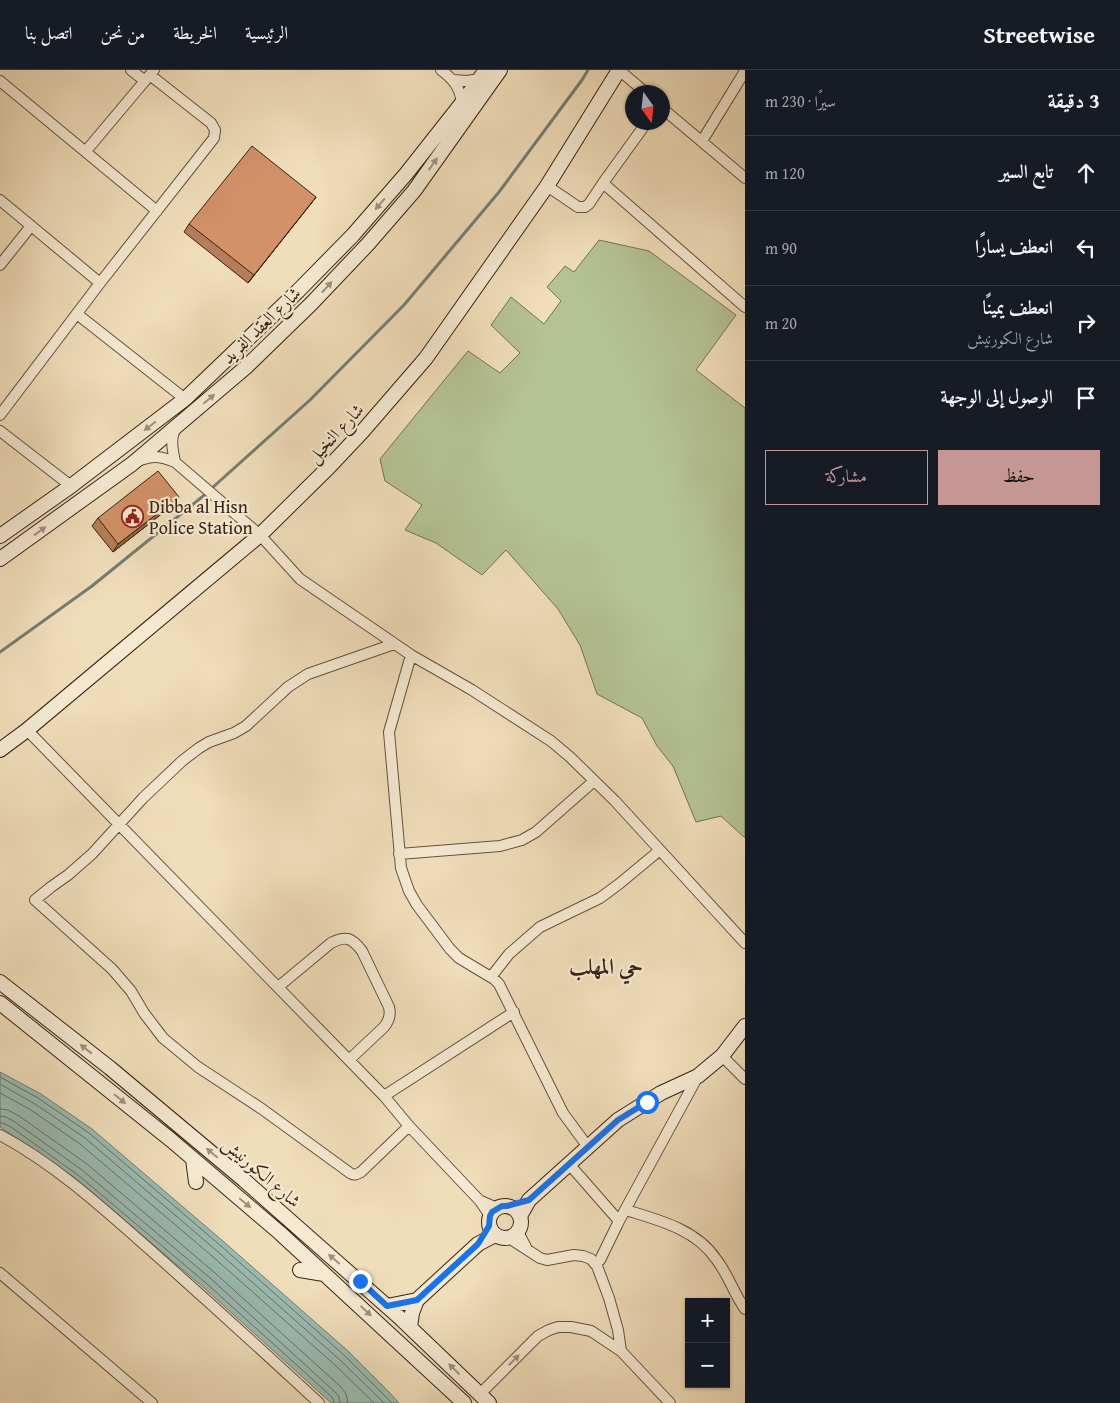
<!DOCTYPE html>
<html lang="ar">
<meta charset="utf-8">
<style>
:root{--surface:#171b24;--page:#242831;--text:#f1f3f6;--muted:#9ea1a6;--line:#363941;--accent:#c59692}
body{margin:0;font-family:"Gentium Book Plus",Amiri,serif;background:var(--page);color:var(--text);direction:rtl}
.controls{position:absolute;right:15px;bottom:15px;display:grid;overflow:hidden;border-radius:0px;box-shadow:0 1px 4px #0004}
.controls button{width:45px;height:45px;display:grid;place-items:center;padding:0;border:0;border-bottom:1px solid var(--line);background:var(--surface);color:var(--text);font:25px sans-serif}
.compass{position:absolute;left:625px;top:15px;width:45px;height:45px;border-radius:50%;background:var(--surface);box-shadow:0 1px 4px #0004;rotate:165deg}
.stop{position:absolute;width:15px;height:15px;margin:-11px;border:4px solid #1a73e8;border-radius:50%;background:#fff}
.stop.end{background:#1a73e8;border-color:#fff;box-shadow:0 1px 5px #0008}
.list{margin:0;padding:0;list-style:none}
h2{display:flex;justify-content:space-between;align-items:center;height:65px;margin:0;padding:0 20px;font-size:21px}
h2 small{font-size:16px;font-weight:400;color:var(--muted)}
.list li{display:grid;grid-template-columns:32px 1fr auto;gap:15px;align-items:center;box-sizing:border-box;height:75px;padding:0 20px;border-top:1px solid var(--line)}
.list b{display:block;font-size:19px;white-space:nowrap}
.list p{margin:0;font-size:16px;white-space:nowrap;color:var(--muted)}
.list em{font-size:16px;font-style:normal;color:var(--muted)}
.actions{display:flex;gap:10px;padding:15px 20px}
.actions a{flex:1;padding:11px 0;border:1px solid var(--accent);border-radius:0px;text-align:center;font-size:18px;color:var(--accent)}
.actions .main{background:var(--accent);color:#111}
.icon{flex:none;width:28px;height:28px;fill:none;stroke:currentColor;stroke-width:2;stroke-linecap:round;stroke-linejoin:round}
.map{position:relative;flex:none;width:745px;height:1333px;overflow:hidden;direction:ltr}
header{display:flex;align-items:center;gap:30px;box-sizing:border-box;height:70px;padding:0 25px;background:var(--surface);border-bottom:1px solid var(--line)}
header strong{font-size:24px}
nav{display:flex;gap:28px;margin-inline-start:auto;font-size:18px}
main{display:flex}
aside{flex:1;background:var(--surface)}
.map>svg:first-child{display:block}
</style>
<header>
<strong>Streetwise</strong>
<nav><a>الرئيسية</a><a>الخريطة</a><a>من نحن</a><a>اتصل بنا</a></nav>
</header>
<main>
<aside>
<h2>3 دقيقة<small>سيرًا · 230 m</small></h2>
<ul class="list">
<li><svg class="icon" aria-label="ahead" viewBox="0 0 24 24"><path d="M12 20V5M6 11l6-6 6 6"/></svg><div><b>تابع السير</b></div><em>120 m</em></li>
<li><svg class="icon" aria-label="left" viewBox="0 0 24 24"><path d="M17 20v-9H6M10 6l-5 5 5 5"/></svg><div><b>انعطف يسارًا</b></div><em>90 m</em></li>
<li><svg class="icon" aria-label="right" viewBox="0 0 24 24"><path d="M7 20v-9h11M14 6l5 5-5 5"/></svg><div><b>انعطف يمينًا</b><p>شارع الكورنيش</p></div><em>20 m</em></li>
<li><svg class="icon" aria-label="arrive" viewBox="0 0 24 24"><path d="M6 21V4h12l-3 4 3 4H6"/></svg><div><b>الوصول إلى الوجهة</b></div></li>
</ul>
<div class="actions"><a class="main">حفظ</a><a>مشاركة</a></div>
</aside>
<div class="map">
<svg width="745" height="1333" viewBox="0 0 745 1333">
<rect width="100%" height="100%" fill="#f0ddba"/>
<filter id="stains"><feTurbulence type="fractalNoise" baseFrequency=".004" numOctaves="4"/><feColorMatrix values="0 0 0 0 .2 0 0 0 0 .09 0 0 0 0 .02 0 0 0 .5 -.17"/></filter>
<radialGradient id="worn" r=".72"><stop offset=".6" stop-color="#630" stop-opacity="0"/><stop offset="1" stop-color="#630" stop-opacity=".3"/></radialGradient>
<path fill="#b4c294" stroke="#767252" d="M599 170 649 181 736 245 696 300 745 338V768L721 746 696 752 673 696 657 676 642 648 597 624 580 575 558 539 506 480 482 505 436 473 405 460 422 435 385 411 380 389 468 281 500 303 520 283 491 255 511 227 544 254 561 231 547 217 565 196 574 202Z"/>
<path fill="#9abbb2" stroke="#737e72" d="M0 1002 41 1024 92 1059 224 1172 348 1281 388 1321 399 1333H331L203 1217 75 1108 0 1057Z"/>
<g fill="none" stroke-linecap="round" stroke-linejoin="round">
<path stroke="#696e62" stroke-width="1" d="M0 1007 38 1028 89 1063 221 1176 344 1285 392 1333
M0 1014 35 1034 85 1068 217 1181 340 1290 384 1333
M0 1023 31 1040 80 1074 212 1186 335 1295 374 1333
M0 1039 8 1040 19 1046 87 1094 215 1203 341 1317 346 1324 348 1333
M0 1046 6 1047 15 1052 82 1100 210 1208 336 1323 339 1327 340 1333
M0 1053H3L11 1057 78 1105 206 1213 332 1327 334 1333"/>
<path stroke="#737e72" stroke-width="3" d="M0 582 92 516 202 427 310 330 404 235 499 122 582 10 588 0"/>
<defs>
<path id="street" d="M131 0 145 11
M441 0C453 9 460 17 462 33
M619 0 645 22
M454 10 467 11 480 9
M0 11 157 141
M662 38 745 108
M702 71 745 1
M86 81 154 0
M603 113 745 237
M547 116 578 137H585L589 134 603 113 647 52
M0 130 100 213
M0 195 31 156
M77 244 185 329
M0 345 100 213 214 68 215 60 211 53 150 5
M0 361 71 416
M138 391C153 385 160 386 175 392L260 465 300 509 411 585 472 620 551 671 570 687 615 731 745 873
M175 392C173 381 169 367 177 357
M394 574 308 604 288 617 246 656 234 663 209 672 199 678 182 691 143 728 92 784 68 805 51 817 35 830 112 899 131 921 144 943 163 968 198 997 262 1039 350 1103C354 1106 357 1104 361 1102L409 1056
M411 585 389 662 401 798 409 821 417 835 450 879 459 888 494 909 499 914 563 1043 588 1077
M27 660 384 1026 409 1056 480 1131 490 1146
M399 784 500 776 522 770 536 762 594 711
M491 907 509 884 540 857 600 828 619 814 660 780
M278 917 331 873C346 865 352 868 362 881L389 937C391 945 389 951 384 957L349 990
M722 986 745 1009
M384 1026 514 942
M0 1065C58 1096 107 1142 156 1185 211 1234 265 1283 319 1333
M569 1094 619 1151
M481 1131 497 1138
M626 1140C658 1150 696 1159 716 1189 728 1204 734 1224 745 1239
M518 1162 526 1177
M509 1168 540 1188 547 1190 574 1185 583 1186 591 1189 597 1196 609 1228 618 1260 621 1281
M600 1190 619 1151 698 1006
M0 1203 152 1333
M480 1324 538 1266 549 1260 558 1257H571L591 1261 621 1281 670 1333"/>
<path id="secondary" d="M0 466 71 416 185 329 298 221 353 165 406 104 462 33 486 0
M0 489 132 394 245 298 311 234 368 174 414 121 500 0
M0 680 27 660 260 465 329 397 362 362 426 288 547 116 619 0
M0 912 110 998 244 1110 398 1246 489 1333
M0 933 171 1070 280 1163 464 1333
M193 1089 196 1112
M489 1152a16 16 0 1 1 32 0a16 16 0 1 1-32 0Z
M520 1146 529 1130 618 1050 661 1023 698 1006 722 986 745 956
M300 1200 324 1204
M387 1236 417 1230
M410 1257 412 1243 417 1230 478 1174 495 1165"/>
</defs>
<use href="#street" stroke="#66513b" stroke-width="12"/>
<use href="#secondary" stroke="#382211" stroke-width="16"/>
<use href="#street" stroke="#f5e9d2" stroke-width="10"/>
<use href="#secondary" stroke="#f5e9d2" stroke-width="14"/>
</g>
<path fill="#b57d59" stroke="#382211" d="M316 127 248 213 184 162 189 154Z
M179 427 173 435 113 482 92 456 98 448Z"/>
<path fill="#946649" stroke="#382211" d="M316 127 310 135 248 213 254 205Z
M179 427 173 435 113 482 118 474Z"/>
<path fill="#d39168" stroke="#382211" d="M252 76 316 127 254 205 189 154Z
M158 401 179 427 118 474 98 448Z"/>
<defs><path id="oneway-solid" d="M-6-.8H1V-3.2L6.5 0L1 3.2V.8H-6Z" transform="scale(1.25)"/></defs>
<g fill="#a08f7b">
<use href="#oneway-solid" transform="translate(433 94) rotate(-55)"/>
<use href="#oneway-solid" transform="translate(380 134) rotate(131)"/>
<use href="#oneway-solid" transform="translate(327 217) rotate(-47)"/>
<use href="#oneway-solid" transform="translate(209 329) rotate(-40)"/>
<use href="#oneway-solid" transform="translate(150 356) rotate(143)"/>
<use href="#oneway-solid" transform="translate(40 461) rotate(-36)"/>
<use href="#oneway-solid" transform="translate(86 979) rotate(-142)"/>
<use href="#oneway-solid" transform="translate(120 1029) rotate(39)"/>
<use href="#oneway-solid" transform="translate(212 1083) rotate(-140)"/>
<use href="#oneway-solid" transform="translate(245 1133) rotate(40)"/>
<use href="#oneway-solid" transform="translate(334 1189) rotate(-139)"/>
<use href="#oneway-solid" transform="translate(366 1241) rotate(43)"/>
<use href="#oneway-solid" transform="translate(514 1290) rotate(-45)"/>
<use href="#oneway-solid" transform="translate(454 1299) rotate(-136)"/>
</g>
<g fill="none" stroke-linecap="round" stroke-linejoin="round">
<path stroke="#1a73e8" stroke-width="6" d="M360 1211 387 1236 417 1230 478 1174 489 1156 490 1146 492 1142 502 1136H507L529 1130 618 1050 647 1032"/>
</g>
<defs>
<symbol id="civic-ring" viewBox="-11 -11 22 22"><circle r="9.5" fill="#f5e9d2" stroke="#8f2418" stroke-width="1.5"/><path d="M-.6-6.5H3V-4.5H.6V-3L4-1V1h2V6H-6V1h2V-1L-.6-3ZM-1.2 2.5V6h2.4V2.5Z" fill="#8f2418"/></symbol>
</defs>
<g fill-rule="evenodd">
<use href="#civic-ring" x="120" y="434" width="25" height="25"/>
</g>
<g text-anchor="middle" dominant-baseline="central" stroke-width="4.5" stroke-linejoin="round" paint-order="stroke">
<g font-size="18" fill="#382211" stroke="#f5e9d2">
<text transform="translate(261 255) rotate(-44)">شارع العقد الفريد</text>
<text transform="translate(335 363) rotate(-47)">شارع النخيل</text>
<text transform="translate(262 1102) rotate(41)">شارع الكورنيش</text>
</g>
<g font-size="18" fill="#382211" stroke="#f5e9d2" text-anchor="start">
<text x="149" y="436">Dibba al Hisn<tspan x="149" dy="21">Police Station</tspan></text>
</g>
<g font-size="22" font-weight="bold" fill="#382211" stroke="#f5e9d2">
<text x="606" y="896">حي المهلب</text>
</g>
</g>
<rect width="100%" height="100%" filter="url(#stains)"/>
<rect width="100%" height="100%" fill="url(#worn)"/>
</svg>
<div class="controls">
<button>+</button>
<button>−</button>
</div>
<svg class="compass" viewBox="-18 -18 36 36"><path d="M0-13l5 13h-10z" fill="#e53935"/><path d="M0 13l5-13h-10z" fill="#9ea1a6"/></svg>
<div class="stop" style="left:647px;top:1032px"></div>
<div class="stop end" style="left:360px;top:1211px"></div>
</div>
</main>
